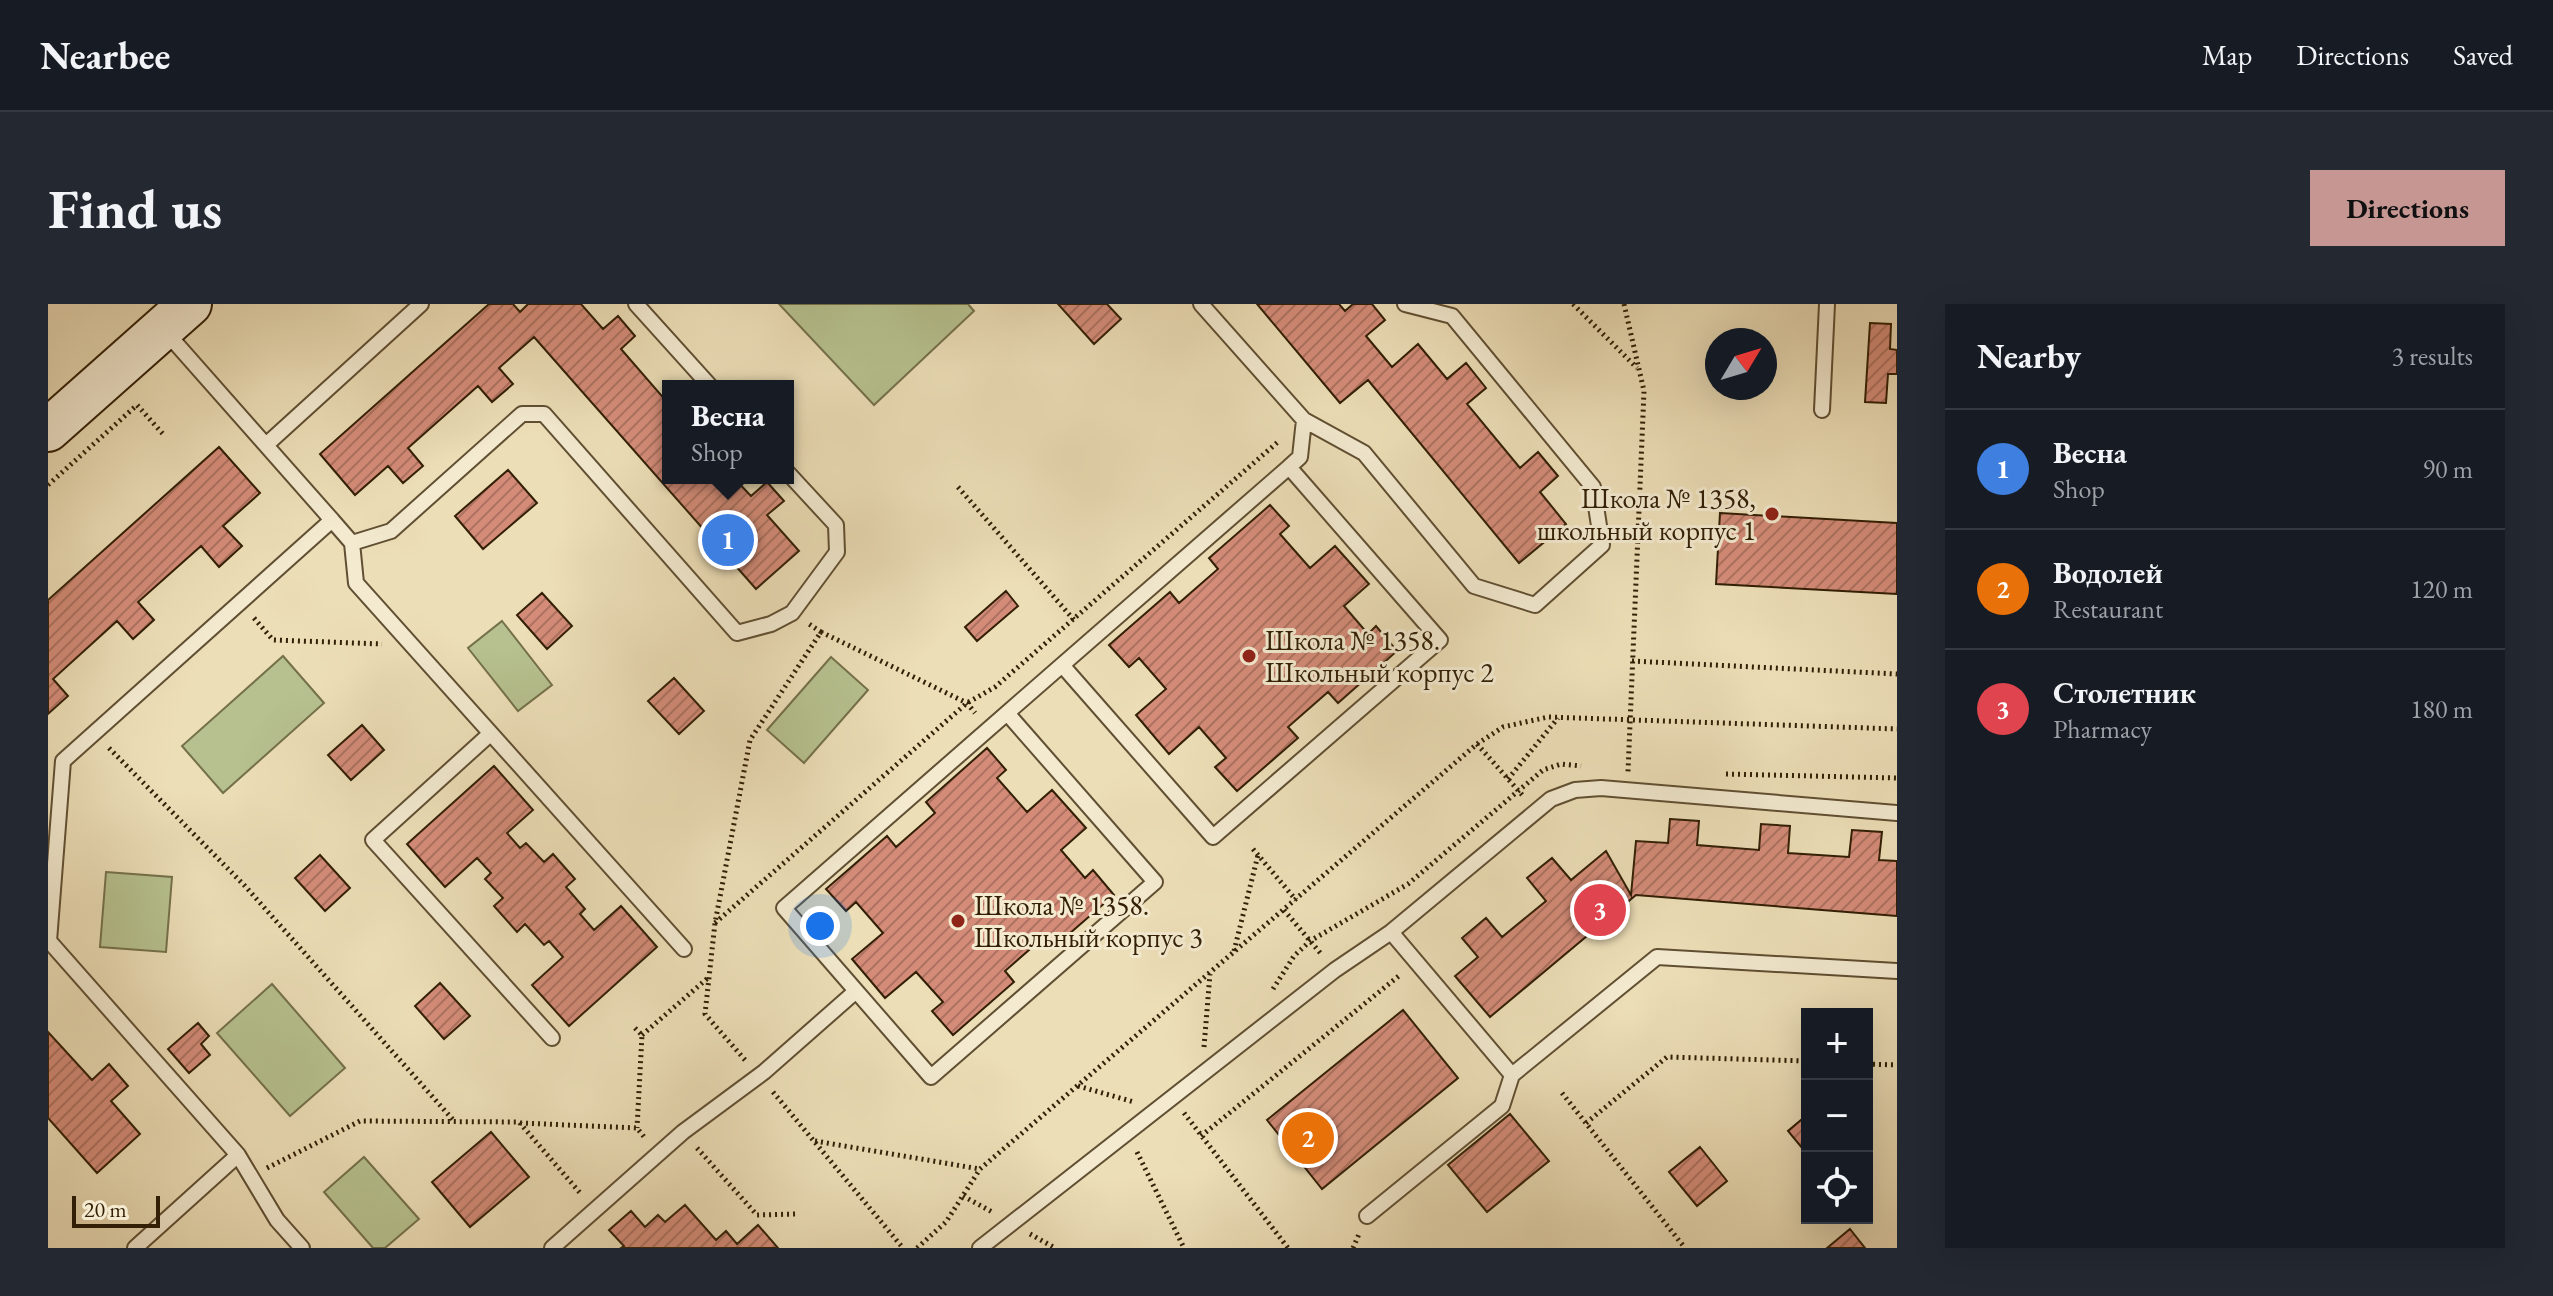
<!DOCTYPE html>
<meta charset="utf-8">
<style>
:root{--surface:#171b24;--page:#242831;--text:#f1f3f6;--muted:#9ea1a6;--line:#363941;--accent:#c59692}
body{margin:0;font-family:"EB Garamond",serif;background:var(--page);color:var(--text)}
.controls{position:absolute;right:24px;bottom:24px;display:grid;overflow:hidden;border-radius:0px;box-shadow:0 8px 32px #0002}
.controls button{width:72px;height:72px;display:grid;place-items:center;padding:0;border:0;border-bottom:2px solid var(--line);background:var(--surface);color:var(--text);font:40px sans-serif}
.compass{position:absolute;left:1657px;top:24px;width:72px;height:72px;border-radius:50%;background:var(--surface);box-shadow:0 8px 32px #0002;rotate:52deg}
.scale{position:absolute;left:24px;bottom:20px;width:88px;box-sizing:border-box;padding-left:8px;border:4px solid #321f05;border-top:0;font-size:22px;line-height:28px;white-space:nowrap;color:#321f05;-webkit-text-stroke:6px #f3ead0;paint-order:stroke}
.you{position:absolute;left:772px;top:622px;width:28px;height:28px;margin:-20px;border:6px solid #fff;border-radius:50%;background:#1a73e8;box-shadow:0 0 0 12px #1a73e833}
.badge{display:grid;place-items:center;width:52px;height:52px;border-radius:50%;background:var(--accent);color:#fff;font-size:26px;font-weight:700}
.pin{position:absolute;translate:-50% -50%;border:4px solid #fff;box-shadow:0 2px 8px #0006}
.popup{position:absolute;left:614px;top:76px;width:132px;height:104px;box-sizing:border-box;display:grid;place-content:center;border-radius:0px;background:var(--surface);filter:drop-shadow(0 2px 6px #0005);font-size:26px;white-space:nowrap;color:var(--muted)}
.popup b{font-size:30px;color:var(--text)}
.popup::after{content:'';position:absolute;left:50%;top:100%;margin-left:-16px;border:16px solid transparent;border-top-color:var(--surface)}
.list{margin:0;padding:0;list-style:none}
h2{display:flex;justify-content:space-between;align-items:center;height:104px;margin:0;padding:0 32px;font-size:34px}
h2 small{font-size:26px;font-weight:400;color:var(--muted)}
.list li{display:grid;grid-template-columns:52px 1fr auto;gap:24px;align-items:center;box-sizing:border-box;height:120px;padding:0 32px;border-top:2px solid var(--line)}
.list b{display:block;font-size:30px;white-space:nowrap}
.list p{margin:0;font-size:26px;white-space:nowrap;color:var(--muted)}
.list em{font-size:26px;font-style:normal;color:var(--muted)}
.icon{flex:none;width:44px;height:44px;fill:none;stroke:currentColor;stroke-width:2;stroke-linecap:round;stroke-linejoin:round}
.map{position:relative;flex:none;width:1849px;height:944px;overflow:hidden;border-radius:0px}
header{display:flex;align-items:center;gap:48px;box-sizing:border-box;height:112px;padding:0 40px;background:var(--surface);border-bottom:2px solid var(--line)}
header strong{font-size:38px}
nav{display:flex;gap:44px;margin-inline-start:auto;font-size:28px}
.intro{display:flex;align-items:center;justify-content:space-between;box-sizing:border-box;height:192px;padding:0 48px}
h1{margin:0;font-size:56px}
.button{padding:20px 36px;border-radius:0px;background:var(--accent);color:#111;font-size:28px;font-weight:700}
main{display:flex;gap:48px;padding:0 48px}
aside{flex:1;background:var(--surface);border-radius:0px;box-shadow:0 8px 32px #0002}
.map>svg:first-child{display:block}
</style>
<header>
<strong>Nearbee</strong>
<nav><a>Map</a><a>Directions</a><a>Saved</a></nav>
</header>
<div class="intro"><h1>Find us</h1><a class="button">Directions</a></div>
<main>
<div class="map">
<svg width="1849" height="944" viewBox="0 0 1849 944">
<defs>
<pattern id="building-hatch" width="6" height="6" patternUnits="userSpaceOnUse" patternTransform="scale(2)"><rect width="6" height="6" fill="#d48c79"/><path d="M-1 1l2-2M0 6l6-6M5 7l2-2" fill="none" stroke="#ad7261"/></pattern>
</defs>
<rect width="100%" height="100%" fill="#ecdeb7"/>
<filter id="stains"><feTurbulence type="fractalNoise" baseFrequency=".0025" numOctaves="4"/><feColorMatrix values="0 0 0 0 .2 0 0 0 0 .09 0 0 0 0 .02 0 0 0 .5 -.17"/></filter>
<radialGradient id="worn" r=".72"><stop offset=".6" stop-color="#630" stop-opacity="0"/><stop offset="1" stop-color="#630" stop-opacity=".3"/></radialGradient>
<path fill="#b6c18f" stroke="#74704a" stroke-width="2" d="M731 0H920L926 7 826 101Z
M454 317 504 381 470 407 420 344Z
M235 352 276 399 175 489 134 442Z
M783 353 820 386 756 459 719 426Z
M58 568 124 573 118 648 52 643Z
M224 680 297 764 242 812 169 729Z
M316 853 371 915 337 944H325L276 888Z"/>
<path fill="url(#building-hatch)" stroke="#321f05" stroke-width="2" d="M441 0H465L472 8 480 0H533L555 25 570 12 587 32 573 45 620 99V174H686L703 192 719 178 736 197 719 211 751 247 708 285 486 33 451 64 465 80 444 98 430 82 360 144 375 162 355 179 340 162 307 191 272 150Z
M1010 0H1059L1073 15 1046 40Z
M1209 0H1291L1297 7 1305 0H1324L1337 16 1318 32 1344 63 1370 40 1399 75 1418 59 1438 84 1419 100 1472 164 1490 148 1510 172 1492 188 1518 220 1471 259 1320 76 1292 99Z
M1822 19 1843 20 1842 45 1849 46V70H1840L1838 99 1817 98Z
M171 143 212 189 175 222 194 242 171 263 153 242 90 298 106 316 85 335 69 317 5 375 20 392 0 410V296Z
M460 166 489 199 435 245 407 212Z
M1222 201 1241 222 1232 230 1262 264 1287 242 1321 280 1296 302 1320 330 1328 322 1349 347 1290 399 1280 388 1240 423 1250 434 1189 487 1167 463 1178 454 1151 423 1121 450 1088 411 1118 385 1091 354 1081 363 1061 341 1122 288 1131 299 1170 265 1161 254Z
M1672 209 1849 219V290L1668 280Z
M958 287 970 302 929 337 917 323Z
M494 289 524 322 499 345 469 311Z
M626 374 656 407 631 430 600 397Z
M314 421 336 446 303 476 280 451Z
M939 444 958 466 949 474 979 508 1004 486 1038 524 1013 546 1037 574 1045 566 1066 591 1006 643 997 632 957 667 966 678 905 731 884 707 895 698 868 668 837 694 821 675 804 655 835 629 808 598 798 607 778 585 839 532 848 543 887 509 878 498Z
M446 462 485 506 459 529 472 544 478 539 496 558 505 550 527 575 518 583 537 605 532 610 546 626 573 602 609 643 521 722 484 681 515 653 501 637 496 641 477 620 469 628 446 602 455 594 437 575 443 569 429 554 397 583 359 540Z
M1622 515 1651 517 1649 541 1711 546 1713 520 1742 522 1740 549 1801 553 1804 526 1834 528 1831 556 1849 557V612L1588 591 1442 713 1407 672 1430 653 1414 634 1438 614 1454 633 1498 597 1479 574 1504 554 1523 576 1558 547 1583 591 1588 537 1620 539Z
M272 551 302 584 277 607 247 574Z
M392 679 422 712 396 735 367 702Z
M1355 706 1410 774 1274 885 1219 816Z
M150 719 161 732 153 740 162 751 141 769 120 745Z
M0 728 44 776 61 760 80 782 63 797 92 830 49 869 0 814Z
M1462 810 1501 857 1439 908 1400 861Z
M1759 811V850L1740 827Z
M443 828 481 873 422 923 384 878Z
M1652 843 1679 877 1649 902 1621 868Z
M637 901 668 936 678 927 689 940 710 921 730 944H573L576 942 561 926 583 907 597 923 610 911 617 918Z
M1802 925 1817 944H1779Z"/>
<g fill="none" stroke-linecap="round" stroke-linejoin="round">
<defs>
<path id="lane" d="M588 0 662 82
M1153 0 1256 116 1316 149 1426 282 1487 301 1554 241 1545 183 1404 12 1357 0
M117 27 284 216 15 457 1 637 190 851 229 916 254 944
M1774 106 1779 0
M218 141 373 0
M1241 163 1252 153 1256 116
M284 216 304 239 343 227 474 110H496L689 329 723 320 744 309 789 248 788 221 740 169
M304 239 308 279 636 645
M959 409 1241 163 1392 336 1165 533 1014 361
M959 409 1107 578 883 773 736 604Z
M442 430 325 536 504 734
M1343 628 1464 771 1609 653 1849 667
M1319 912 1454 802 1464 771
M87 944 190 851
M504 944 635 828 716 768 808 687
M932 944 1287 666 1343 628 1503 495 1527 486 1553 484 1849 509"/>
<path id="secondary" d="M0 126 142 0"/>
</defs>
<use href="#lane" stroke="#604f32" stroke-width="18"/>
<use href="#secondary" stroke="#321f05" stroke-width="46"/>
<path stroke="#321f05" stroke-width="5" stroke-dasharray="2 4" stroke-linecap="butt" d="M1525 0 1589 64
M1576 0 1596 87 1580 468
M0 181 89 101 115 130
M910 183 1027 317
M206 314 225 336 334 340
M773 328 919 399 927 409
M1584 357 1849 370
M1429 440 1476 493
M61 444 197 582 407 818
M1678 470 1849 474
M1460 475 1510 414
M1205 545 1248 596
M1236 606 1274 651
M667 619 919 399 947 383 1231 137
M1186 647 1210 551
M1225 685 1246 652 1262 637 1360 580 1495 466 1513 460 1533 462
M587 724 594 731 589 824
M594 731 661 673
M1156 743 1162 670
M697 756 657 710 667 619 702 436 773 328 761 320
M1819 760 1849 761
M1030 782 1086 798
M725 788 855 944
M1514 789 1637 944
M1136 809 1240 944
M472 819 589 824 597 834
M1538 819 1619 753 1759 757
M1153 832 1352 671
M767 837 932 865
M649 844 709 911 750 910
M1089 848 1136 944
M219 864 312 817 471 818 533 890
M915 892 946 909
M982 930 1007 944
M869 944 898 918 932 865 1429 440 1455 423 1500 413 1849 425
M1305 944 1311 930"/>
<use href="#lane" stroke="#f3ead0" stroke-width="14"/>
<use href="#secondary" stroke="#f3ead0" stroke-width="42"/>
</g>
<g fill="#8f2418" stroke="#f3ead0" stroke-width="3">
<circle cx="1724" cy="210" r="8"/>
<circle cx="1201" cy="352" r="8"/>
<circle cx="910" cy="617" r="8"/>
</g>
<g text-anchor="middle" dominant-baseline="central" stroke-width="6" stroke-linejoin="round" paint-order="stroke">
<g font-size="28" fill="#321f05" stroke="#f3ead0" text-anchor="start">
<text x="1708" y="194" text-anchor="end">Школа № 1358,<tspan x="1708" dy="32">школьный корпус 1</tspan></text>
<text x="1217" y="336">Школа № 1358.<tspan x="1217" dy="32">Школьный корпус 2</tspan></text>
<text x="926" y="601">Школа № 1358.<tspan x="926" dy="32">Школьный корпус 3</tspan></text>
</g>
</g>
<rect width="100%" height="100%" filter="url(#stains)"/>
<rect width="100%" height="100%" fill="url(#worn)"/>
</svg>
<div class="controls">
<button>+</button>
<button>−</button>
<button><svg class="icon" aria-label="locate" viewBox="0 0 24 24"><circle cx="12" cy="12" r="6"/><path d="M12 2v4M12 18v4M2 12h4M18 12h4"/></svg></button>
</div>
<svg class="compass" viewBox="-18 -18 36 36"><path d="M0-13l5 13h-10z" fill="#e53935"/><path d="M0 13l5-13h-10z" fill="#9ea1a6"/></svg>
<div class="scale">20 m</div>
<div class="you"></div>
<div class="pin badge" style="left:680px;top:236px;background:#3f7fe0">1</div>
<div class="popup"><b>Весна</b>Shop</div>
<div class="pin badge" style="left:1260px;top:834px;background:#e8710a">2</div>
<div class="pin badge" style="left:1552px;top:606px;background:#e0444e">3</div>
</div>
<aside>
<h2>Nearby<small>3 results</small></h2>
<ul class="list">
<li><span class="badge" style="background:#3f7fe0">1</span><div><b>Весна</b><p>Shop</p></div><em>90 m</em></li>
<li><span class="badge" style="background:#e8710a">2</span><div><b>Водолей</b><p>Restaurant</p></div><em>120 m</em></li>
<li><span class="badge" style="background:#e0444e">3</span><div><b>Столетник</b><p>Pharmacy</p></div><em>180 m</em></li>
</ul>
</aside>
</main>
